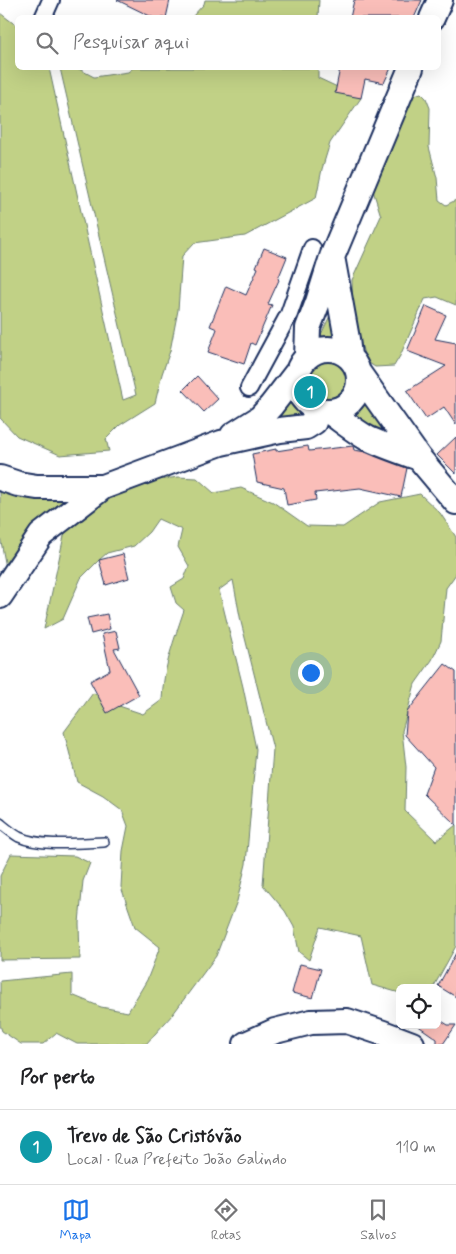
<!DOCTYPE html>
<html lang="pt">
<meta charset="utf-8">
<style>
:root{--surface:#fff;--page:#f6f6f6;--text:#202124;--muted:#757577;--line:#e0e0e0;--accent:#1a73e8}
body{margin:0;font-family:Mynerve,sans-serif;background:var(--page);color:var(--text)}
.controls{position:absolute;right:15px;bottom:15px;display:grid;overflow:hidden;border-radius:8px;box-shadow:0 5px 20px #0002}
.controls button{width:45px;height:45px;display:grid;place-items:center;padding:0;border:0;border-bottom:1px solid var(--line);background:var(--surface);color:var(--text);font:25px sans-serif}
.you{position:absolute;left:310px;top:672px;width:18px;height:18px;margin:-12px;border:4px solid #fff;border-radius:50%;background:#1a73e8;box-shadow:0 0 0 8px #1a73e833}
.badge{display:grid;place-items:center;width:32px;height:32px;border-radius:50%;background:var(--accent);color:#fff;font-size:16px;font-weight:700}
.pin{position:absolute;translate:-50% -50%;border:2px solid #fff;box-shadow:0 1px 5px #0006}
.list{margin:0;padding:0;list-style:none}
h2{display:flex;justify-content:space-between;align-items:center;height:65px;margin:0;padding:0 20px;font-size:21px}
h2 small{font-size:16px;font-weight:400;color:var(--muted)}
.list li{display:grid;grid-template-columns:32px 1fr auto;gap:15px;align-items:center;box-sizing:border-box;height:75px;padding:0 20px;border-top:1px solid var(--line)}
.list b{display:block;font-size:19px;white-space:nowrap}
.list p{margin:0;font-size:16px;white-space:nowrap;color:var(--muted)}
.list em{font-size:16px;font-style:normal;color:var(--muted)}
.icon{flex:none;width:28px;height:28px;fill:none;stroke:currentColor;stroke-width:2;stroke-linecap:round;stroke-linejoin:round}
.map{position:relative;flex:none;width:456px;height:1044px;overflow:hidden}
.search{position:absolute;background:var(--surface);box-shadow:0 5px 20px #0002;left:15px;right:15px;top:15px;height:55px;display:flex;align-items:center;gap:12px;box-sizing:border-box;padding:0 18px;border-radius:8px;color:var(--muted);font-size:19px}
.sheet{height:140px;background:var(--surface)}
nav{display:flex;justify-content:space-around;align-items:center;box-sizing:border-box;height:70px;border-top:1px solid var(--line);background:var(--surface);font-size:14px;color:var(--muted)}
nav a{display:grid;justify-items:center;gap:2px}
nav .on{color:var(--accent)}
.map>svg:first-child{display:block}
</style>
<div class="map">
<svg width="456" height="1044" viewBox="0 0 456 1044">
<rect width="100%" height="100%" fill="#fff"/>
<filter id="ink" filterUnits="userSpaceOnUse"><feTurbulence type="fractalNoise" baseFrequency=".02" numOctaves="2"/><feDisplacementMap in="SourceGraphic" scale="10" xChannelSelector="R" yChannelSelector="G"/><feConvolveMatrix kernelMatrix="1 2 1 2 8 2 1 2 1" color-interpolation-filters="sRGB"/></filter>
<g filter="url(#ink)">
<path fill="#c1d186" stroke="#6e8072" d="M205 0H319L318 17H192L204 4Z
M0 13 17 26 18 68H49L123 400 136 395 60 68H77L94 77 128 72 133 68H318V78L361 98 330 143 322 169 316 198 245 236 194 243 182 256 178 310 170 351 162 374 155 403 120 425 106 439 109 451 60 455 17 436 0 418Z
M421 93 426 98 430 108 429 147 437 178 439 200 446 205 456 200V305L437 297 425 299 400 356 394 366 375 367 366 361 353 316 352 280 381 216 371 184 411 96Z
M336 303 342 344 330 341 317 343Z
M307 380a21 21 0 1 1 42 0a21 21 0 1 1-42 0Z
M288 386 296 405 304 418 253 428Z
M362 397 390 430 384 434 345 417Z
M178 477 197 478 214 493 241 488 273 502 307 526 343 527 380 502 420 494 440 513 456 537V574L446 588 441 641 432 660 415 684 402 731 406 767 405 811 436 841 456 825V946L433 988H400V993L372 985 361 936 320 927 309 960 299 952 294 927 285 911 263 885 273 749 241 622 233 580 219 590 243 687 256 749 246 864 237 901 216 956 173 1014 146 1044H77L56 1033 43 1044H21L2 1031 0 1025V981L72 974V995L101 1007 128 1012 147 980 160 947 135 927 121 887 123 851 128 826 122 810 103 796 77 782 64 732 93 693 119 706 143 714 162 700C163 669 174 640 184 610L176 603 171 587 184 579 189 566 178 547 182 530 158 519 149 532 134 546 107 553 99 560 81 578 63 619 44 629 65 531 113 493 139 483Z
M0 490 67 497 51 510 36 525 7 573 0 536Z
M11 854 75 856 90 863 83 881 79 923 80 959 0 960V876Z"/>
<path fill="#fabeb9" stroke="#1b2f5e" d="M117 0H170L166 18H154Z
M354 0H422L414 18H350Z
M340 68H391L384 83 365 79 361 98 335 93Z
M264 248 287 257 278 279 279 280 268 304 272 305 255 345 251 343 244 364 208 352 217 329 210 326 226 286 246 295 258 268 256 267Z
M426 306 446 315 435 339 456 343V425L444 407 426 419 407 391 446 366 407 351Z
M197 376 218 399 204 412 183 390Z
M456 437V474L437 455Z
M308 446 309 451 353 446 354 450 366 452 407 468 401 497 360 488 315 493 316 500 287 505 284 488 257 482 252 454 276 449V451Z
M123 554 129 578 106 585 99 560Z
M107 614 110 629 91 634 87 618Z
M116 631 120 648 114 649 139 695 107 713 90 681 110 670 102 634Z
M445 664 456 672V825L424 794 434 767 405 735 407 712Z
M456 953V997L438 986Z
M300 964 321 969 313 998 292 993Z
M437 1018 448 1025H456L443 1044H437V1039L417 1025H437Z"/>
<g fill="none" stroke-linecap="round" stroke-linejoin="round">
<defs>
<path id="lane" d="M0 823C5 827 12 833 19 837 40 847 80 843 104 842"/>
<path id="street" d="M43 18 51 0
M249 388 289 314 312 248"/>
<path id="secondary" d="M432 18 440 0
M333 262 347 339 349 356
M297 380a31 31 0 1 1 62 0a31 31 0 1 1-62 0Z
M307 357 308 328 318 302 332 257 411 68
M358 372 419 458 456 502
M328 411C341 420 353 430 367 438 384 446 402 452 419 458
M233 435 260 418 271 406 298 371
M0 478 18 484 37 487H103
M0 596 41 535 103 487 221 443 280 430 306 427 314 422 317 409
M246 1044 275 1031 311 1022 347 1021 383 1033 412 1044"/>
</defs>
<use href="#lane" stroke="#1b2f5e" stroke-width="12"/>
<use href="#street" stroke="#1b2f5e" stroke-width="20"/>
<use href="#secondary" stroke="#1b2f5e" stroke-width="28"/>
<use href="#lane" stroke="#fff" stroke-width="9"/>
<use href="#street" stroke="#fff" stroke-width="16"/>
<use href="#secondary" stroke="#fff" stroke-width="24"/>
</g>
</g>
</svg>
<div class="controls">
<button><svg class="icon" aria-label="locate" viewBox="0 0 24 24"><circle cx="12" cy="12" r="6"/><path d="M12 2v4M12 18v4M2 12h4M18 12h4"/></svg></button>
</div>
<div class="you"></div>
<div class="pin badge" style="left:310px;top:392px;background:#0f9aa8">1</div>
<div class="search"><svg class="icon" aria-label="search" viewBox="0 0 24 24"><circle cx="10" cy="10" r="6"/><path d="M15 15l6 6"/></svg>Pesquisar aqui</div>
</div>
<section class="sheet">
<h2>Por perto<small></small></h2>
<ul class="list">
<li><span class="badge" style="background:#0f9aa8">1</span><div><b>Trevo de São Cristóvão</b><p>Local · Rua Prefeito João Galindo</p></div><em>110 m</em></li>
</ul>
</section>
<nav>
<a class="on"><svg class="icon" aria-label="map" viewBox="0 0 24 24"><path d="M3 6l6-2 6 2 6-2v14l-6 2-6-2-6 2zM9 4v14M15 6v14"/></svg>Mapa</a>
<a><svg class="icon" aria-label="directions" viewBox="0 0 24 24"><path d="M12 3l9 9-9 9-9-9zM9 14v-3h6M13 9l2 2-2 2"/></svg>Rotas</a>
<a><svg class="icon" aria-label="saved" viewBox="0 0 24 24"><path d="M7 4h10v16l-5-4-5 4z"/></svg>Salvos</a>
</nav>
